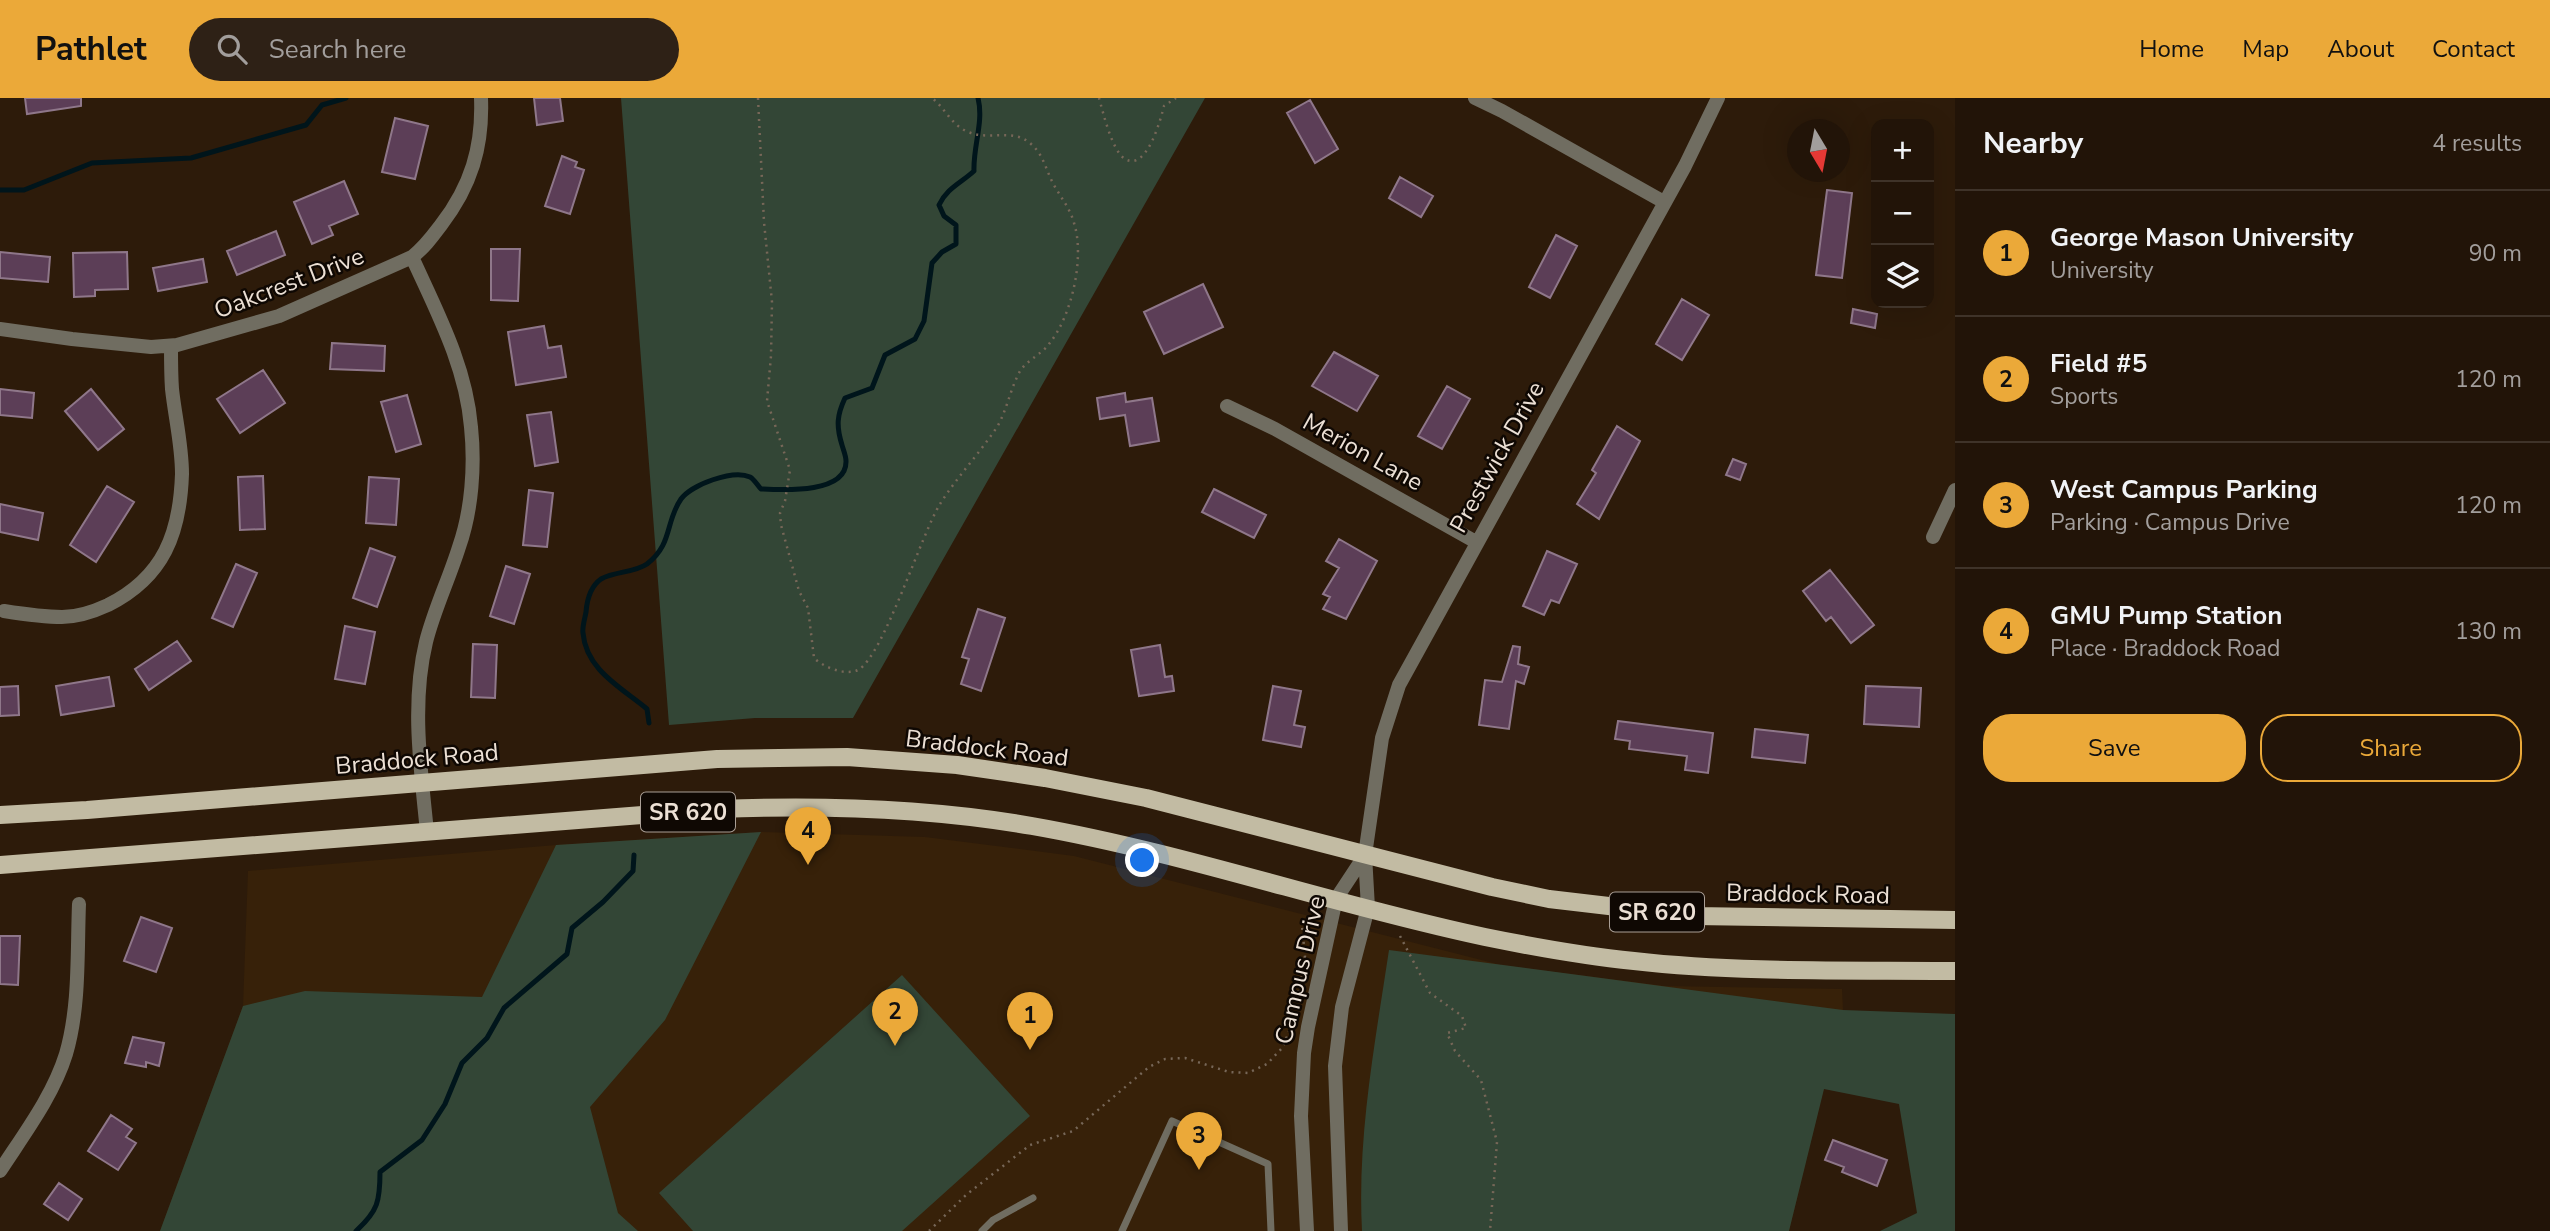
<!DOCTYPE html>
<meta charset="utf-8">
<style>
:root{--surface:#221408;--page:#2e2116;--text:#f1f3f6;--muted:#a29e9c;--line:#3f3329;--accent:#eba939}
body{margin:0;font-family:"Nunito Sans",sans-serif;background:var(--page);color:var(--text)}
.controls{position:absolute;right:21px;top:21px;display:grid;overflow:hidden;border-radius:14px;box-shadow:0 7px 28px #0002}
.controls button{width:63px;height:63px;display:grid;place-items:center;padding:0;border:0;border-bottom:2px solid var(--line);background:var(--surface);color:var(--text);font:35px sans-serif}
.compass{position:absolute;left:1787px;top:21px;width:63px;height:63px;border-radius:50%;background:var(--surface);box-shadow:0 7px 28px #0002;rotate:170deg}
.you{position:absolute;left:1143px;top:763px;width:24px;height:24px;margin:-18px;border:5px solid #fff;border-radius:50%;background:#1a73e8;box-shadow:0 0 0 10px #1a73e833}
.badge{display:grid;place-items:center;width:46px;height:46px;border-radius:50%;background:var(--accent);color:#111;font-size:23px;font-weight:700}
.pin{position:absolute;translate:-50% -58px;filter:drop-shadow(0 2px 4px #0008)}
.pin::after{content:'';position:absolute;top:37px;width:24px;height:21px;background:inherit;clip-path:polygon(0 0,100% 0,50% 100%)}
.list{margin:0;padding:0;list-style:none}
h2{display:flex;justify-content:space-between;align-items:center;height:91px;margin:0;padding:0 28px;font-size:30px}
h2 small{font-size:23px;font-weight:400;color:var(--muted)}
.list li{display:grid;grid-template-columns:46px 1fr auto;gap:21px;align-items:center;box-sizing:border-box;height:126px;padding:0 28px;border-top:2px solid var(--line)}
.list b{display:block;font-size:26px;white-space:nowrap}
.list p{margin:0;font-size:23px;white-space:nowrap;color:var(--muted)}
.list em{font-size:23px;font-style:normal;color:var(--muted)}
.actions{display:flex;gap:14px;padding:21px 28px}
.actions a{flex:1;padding:16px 0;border:2px solid var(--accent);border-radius:28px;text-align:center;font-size:24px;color:var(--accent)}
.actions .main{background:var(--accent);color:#111}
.icon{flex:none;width:38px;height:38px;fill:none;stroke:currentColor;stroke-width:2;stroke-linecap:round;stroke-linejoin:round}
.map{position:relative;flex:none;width:1955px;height:1133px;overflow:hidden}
header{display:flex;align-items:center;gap:42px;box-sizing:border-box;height:98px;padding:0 35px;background:var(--accent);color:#111}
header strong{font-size:33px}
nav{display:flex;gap:38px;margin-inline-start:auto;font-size:24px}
.search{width:490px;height:63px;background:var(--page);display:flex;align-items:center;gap:18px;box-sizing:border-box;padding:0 24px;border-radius:38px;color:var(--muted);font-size:26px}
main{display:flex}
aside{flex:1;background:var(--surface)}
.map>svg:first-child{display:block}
</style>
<header>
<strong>Pathlet</strong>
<div class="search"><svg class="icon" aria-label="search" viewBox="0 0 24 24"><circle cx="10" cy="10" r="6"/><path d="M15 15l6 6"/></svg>Search here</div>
<nav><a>Home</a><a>Map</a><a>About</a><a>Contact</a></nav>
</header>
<main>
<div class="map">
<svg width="1955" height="1133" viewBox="0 0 1955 1133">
<rect width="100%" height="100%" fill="#2d1b0a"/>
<path fill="#372109" d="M761 734 925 739 1074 758 1501 867 1665 888 1842 891 1843 912 1789 1133H160L243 908 248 773 556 747Z"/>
<path fill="#334636" d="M621 0H1205L853 620H755L669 627Z
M761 734 665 922 590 1009 618 1115 638 1133H160L243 908 305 893 482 899 556 747Z
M1389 852 1843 912 1955 916V1133H1880L1917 1115 1899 1006 1824 991 1789 1133H1362C1357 1039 1375 945 1389 852Z
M902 877 1030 1018 902 1133H693L659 1095Z"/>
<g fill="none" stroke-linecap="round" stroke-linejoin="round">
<path stroke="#00151b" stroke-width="5" d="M0 92H24L92 65 191 60 306 27 322 7 346 0
M649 625 647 611C622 590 586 572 583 535 582 529 585 520 586 514 587 502 591 488 601 481 615 473 634 475 647 466 673 446 665 424 681 401 691 387 733 371 750 379 754 381 758 388 761 391 783 392 847 396 846 363 846 358 843 351 842 347 836 328 837 317 845 300L872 290 885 257 915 241 924 223 932 165 942 154 956 146V127L944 118 939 107C947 90 961 85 974 73 973 48 984 24 978 0
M356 1133C378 1113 380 1103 380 1074L422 1042 445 1006 462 965 487 940 504 910 567 856 572 830 603 804 633 773 634 757"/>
</g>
<path fill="#5c3e57" stroke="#8f778a" stroke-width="2" d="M25 0H81V8L27 16Z
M534 0H560L563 23 537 27Z
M1310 2 1338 51 1315 65 1287 15Z
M395 20 428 28 415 81 382 74Z
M562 58 577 64 575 69 584 72 570 116 545 108Z
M1400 79 1433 98 1421 119 1389 100Z
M344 83 358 116 329 128 333 137 312 146 294 104Z
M1827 92 1852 95 1842 180 1816 177Z
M276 133 285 157 237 177 227 153Z
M1556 137 1577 148 1550 200 1529 189Z
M491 151H520L518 203 491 202Z
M0 154 50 159 48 184 0 180Z
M127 154 128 191 95 192V198L74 199 73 155Z
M203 161 207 184 158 193 153 170Z
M1203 186 1223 229 1164 256 1144 214Z
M1682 201 1709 217 1682 262 1656 246Z
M1853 211 1877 216 1875 230 1851 225Z
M544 228 548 250 561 248 566 279 516 287 508 234Z
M332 245 385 248 384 273 330 271Z
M1334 254 1378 278 1357 313 1312 288Z
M263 272 285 305 240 335 217 301Z
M1447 288 1470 301 1442 351 1418 338Z
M0 291 34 295 32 320 0 317Z
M91 291 124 331 98 352 65 313Z
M1125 295 1126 304 1152 300 1159 343 1130 348 1125 317 1100 321 1097 300Z
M407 297 421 346 396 354 381 304Z
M551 314 558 364 535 368 527 317Z
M1617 328 1640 343 1599 421 1577 406 1596 375 1592 372Z
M1733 361 1746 366 1740 382 1726 377Z
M263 378 265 431 240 432 238 379Z
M369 379 399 381 396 427 366 425Z
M107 388 134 404 96 464 70 447Z
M1214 391 1266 417 1254 440 1202 414Z
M529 392 553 395 547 449 523 447Z
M0 406 43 415 38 442 0 434Z
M1339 441 1377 463 1346 521 1323 511 1330 499 1323 496 1339 470 1326 463Z
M370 450 395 459 377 509 353 500Z
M1547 453 1577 466 1559 505 1551 502 1544 517 1523 508Z
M236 466 257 475 233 529 212 520Z
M506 468 530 476 514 526 490 518Z
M1830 472 1874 527 1851 545 1831 519 1826 523 1803 493Z
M978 511 1005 520 981 593 961 586 969 561 962 559Z
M345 528 375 534 365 586 335 581Z
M177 543 191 563 149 592 135 571Z
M473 546 497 547 495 600 471 599Z
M1160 547 1165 579 1172 578 1174 593 1139 598 1131 552Z
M1513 548 1520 549 1518 566 1529 569 1524 586 1516 583 1509 631 1479 627 1485 582 1502 584Z
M109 579 114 608 61 617 56 588Z
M18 588 19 617 0 618V589Z
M1273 588 1301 593 1294 627 1305 629 1301 649 1263 642Z
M1866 588 1921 590 1919 629 1864 626Z
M1618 623 1713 635 1708 675 1685 672 1687 658 1629 651 1630 643 1615 641Z
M1755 631 1808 637 1805 665 1752 659Z
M141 819 172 830 156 874 124 863Z
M0 838H20L18 887 0 886Z
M133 939 164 945 159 968 146 964V969L125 965Z
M111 1017 132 1031 126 1039 136 1045 118 1072 88 1053Z
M1833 1042 1887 1062 1877 1088 1842 1074 1844 1069 1825 1062Z
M59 1085 82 1101 68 1122 44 1106Z"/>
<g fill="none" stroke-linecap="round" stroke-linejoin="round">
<path stroke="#776758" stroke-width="2.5" stroke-dasharray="2 5" stroke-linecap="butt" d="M758 0 764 124 772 204 771 258 767 303 790 372 785 403 780 415 781 427 799 493 808 510 814 560C823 569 845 578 858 572 883 559 921 437 940 406 957 379 979 356 997 329 1007 312 1010 292 1019 275 1025 263 1041 257 1049 246 1072 218 1085 159 1074 125 1070 110 1061 100 1054 87 1046 73 1044 57 1031 46 1013 29 988 44 966 33 951 26 944 9 932 0
M1099 0C1103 14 1112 53 1125 61 1147 74 1161 20 1164 8L1176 0
M1400 838 1430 895 1462 918 1466 930 1447 935 1455 953 1481 982 1497 1044 1490 1133
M1297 901 1305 858 1302 828
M929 1133 966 1097 1030 1047 1073 1033 1149 969 1165 961 1185 960 1229 974 1248 975 1267 966 1283 949 1291 928"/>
<path stroke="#706d61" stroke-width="7" d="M982 1133 993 1122 1033 1100
M1122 1133 1172 1023 1268 1066 1271 1133"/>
<path stroke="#706d61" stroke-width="14" d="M1475 0 1502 13 1664 104
M412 159C437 214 466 268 471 329 475 367 472 412 459 449 449 481 434 512 426 544 411 606 421 672 427 734
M0 231 72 241 151 249 177 247 279 218 412 159C424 150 432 139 441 127 471 88 483 49 481 0
M1227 308 1275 331 1476 444
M1933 439 1955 392
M4 513C23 516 43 519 62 519 78 519 95 513 108 507 164 479 180 435 182 376 182 347 175 319 172 291 171 277 171 262 171 248
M1365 757 1382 640 1399 587 1685 68 1718 0
M0 1073C24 1036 53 998 66 956 80 908 77 855 79 806"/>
<path stroke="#706d61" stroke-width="14" d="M1307 1133 1301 1018 1304 955 1308 929 1336 801 1365 757
M1341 1133 1335 968 1342 909 1368 810 1365 757"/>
<path stroke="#c2bba3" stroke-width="18" d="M0 717 87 712 717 661 847 659 957 667 1045 680 1146 700 1492 789 1549 801 1694 818 1955 822
M0 767 719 711C823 707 929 710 1032 728 1186 755 1333 807 1485 839 1534 849 1584 858 1634 863 1740 875 1849 872 1955 873"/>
</g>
<g text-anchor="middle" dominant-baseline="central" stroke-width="5" stroke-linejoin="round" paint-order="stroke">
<g fill="#0f0803" stroke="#aa9f96" stroke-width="2">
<rect x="641" y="694.5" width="94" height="39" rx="5"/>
<rect x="1610" y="794.5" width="94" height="39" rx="5"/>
</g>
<g font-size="23" font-weight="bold" fill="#ece0d5">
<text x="688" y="714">SR 620</text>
<text x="1657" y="814">SR 620</text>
</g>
<g font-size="24" fill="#ece0d5" stroke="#0f0803">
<text transform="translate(289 185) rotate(-21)">Oakcrest Drive</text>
<text transform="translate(1363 354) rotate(29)">Merion Lane</text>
<text transform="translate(1497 359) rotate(-61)">Prestwick Drive</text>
<text transform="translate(987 650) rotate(7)">Braddock Road</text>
<text transform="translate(417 661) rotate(-5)">Braddock Road</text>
<text transform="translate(1808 796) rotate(1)">Braddock Road</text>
<text transform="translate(1300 872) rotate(-77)">Campus Drive</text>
</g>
</g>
</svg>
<div class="controls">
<button>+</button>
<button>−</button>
<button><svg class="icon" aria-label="layers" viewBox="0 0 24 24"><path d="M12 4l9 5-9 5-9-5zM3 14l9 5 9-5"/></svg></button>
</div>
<svg class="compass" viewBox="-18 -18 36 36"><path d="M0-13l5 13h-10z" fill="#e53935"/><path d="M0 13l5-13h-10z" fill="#a29e9c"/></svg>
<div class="you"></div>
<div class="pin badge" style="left:1030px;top:952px">1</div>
<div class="pin badge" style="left:895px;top:948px">2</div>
<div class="pin badge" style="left:1199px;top:1072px">3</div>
<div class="pin badge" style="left:808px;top:767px">4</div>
</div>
<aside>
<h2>Nearby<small>4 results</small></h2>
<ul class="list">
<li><span class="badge">1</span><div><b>George Mason University</b><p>University</p></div><em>90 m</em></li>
<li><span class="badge">2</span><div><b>Field #5</b><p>Sports</p></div><em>120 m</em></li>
<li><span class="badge">3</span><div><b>West Campus Parking</b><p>Parking · Campus Drive</p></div><em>120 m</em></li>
<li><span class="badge">4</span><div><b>GMU Pump Station</b><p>Place · Braddock Road</p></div><em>130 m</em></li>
</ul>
<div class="actions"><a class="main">Save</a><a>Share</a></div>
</aside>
</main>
